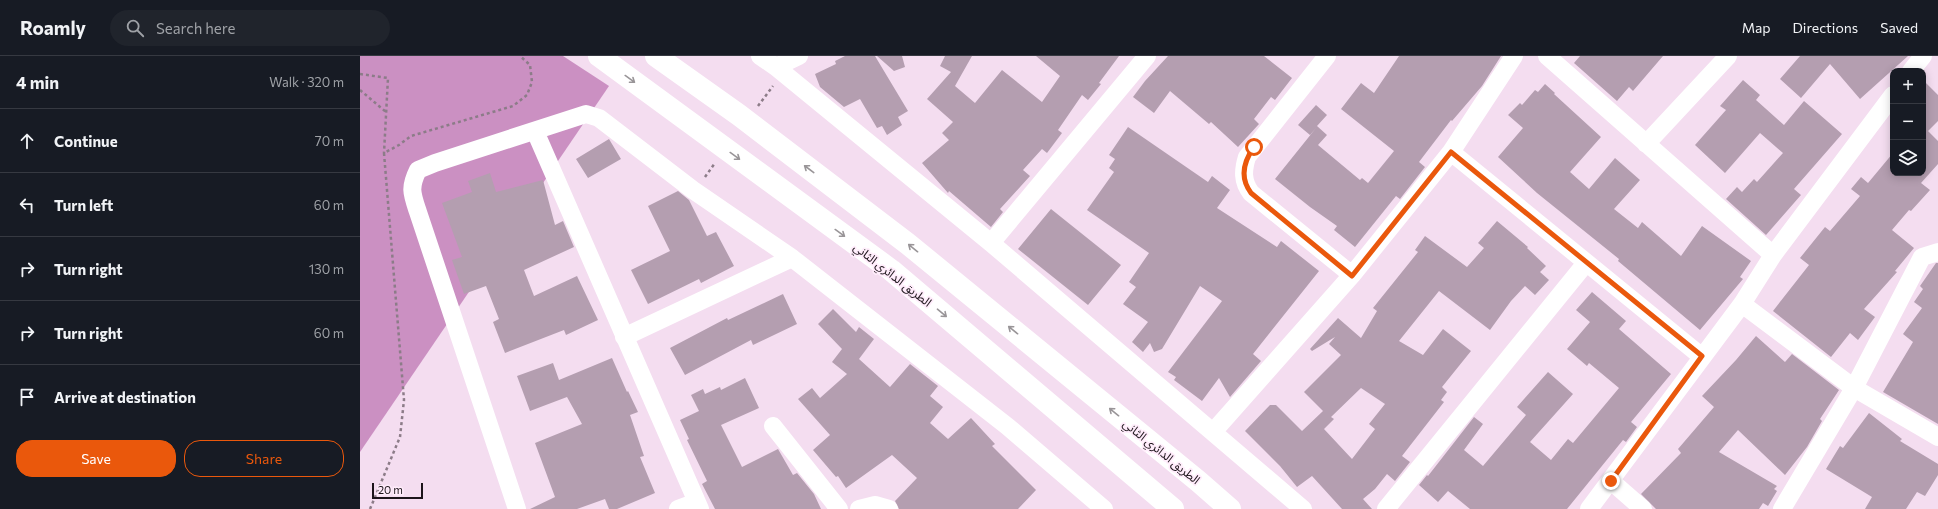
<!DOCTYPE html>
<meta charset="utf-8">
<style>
:root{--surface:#171b24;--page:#20242c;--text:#f1f3f6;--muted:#9ea1a6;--line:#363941;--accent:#ea580c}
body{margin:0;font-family:Commissioner,"Noto Sans Arabic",sans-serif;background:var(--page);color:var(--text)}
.controls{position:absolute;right:12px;top:12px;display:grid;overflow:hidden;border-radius:8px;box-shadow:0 2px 10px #0003}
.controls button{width:36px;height:36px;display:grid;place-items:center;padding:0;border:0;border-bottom:1px solid var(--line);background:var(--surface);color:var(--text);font:20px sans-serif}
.scale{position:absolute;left:12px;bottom:10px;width:51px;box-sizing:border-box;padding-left:4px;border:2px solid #1c141a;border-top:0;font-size:11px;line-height:14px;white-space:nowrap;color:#1c141a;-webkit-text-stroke:3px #ffecfb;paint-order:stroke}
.stop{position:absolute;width:12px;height:12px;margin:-9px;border:3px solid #ea580c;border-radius:50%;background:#fff}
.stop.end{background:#ea580c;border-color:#fff;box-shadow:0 1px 4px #0008}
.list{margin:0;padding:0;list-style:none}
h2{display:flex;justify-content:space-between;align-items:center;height:52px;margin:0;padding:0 16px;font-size:17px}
h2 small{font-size:13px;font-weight:400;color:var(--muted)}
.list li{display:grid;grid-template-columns:26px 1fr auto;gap:12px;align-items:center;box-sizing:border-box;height:64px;padding:0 16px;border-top:1px solid var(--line)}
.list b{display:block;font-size:15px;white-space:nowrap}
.list em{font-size:13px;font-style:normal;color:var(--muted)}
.actions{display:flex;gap:8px;padding:12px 16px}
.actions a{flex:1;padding:9px 0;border:1px solid var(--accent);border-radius:16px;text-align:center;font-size:14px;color:var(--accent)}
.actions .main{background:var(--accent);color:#fff}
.icon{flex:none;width:22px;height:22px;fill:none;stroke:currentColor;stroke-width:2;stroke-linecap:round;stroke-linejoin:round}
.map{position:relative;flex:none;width:1578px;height:453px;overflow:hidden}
header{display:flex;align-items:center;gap:24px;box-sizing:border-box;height:56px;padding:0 20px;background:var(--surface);border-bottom:1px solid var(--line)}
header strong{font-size:19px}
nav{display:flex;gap:22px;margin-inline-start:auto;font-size:14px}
.search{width:280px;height:36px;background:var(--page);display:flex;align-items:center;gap:10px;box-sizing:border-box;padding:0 14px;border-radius:22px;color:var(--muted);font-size:15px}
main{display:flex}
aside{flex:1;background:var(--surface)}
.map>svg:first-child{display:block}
</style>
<header>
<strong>Roamly</strong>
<div class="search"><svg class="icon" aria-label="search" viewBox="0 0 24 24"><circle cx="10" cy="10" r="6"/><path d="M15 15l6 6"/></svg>Search here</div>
<nav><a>Map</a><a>Directions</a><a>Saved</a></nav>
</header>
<main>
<aside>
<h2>4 min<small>Walk · 320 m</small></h2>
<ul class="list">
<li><svg class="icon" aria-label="ahead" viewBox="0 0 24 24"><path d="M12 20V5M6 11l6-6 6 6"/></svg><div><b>Continue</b></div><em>70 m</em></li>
<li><svg class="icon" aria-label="left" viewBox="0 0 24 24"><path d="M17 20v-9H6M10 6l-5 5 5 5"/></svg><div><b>Turn left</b></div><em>60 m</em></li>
<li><svg class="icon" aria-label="right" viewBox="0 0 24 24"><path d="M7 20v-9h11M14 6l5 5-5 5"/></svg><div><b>Turn right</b></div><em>130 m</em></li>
<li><svg class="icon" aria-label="right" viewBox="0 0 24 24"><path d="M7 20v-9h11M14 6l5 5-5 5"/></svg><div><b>Turn right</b></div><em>60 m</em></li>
<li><svg class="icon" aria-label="arrive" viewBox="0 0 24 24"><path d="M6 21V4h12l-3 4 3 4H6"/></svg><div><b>Arrive at destination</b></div></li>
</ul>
<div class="actions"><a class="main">Save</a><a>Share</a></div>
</aside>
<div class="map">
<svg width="1578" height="453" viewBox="0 0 1578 453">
<rect width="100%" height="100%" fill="#f4ddf0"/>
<path fill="#cb90c2" d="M0 0H203L249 30 0 396Z"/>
<path fill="#b49eb0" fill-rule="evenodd" d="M485 0H515L548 55 538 61 542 69 527 79 522 70 517 72 500 43 484 51 460 31 455 18 476 8 475 5Z
M517 0H542L545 11 534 15Z
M585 0H612L595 30 615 47 642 14 682 46 700 20 676 0H759L739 27 741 28 728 44 722 39 698 74 702 77 687 97 682 93 663 114 670 120 640 153 643 156 631 171 589 135 588 137 562 107 589 84 582 77 593 66 567 43 591 16 580 10Z
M808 0H904L932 22 915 44 911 41 894 63 899 68 878 91 851 66 849 68 810 35 794 57 773 41 785 25Z
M1039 0H1141L1122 30 1092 65 1091 64 1059 106 1065 111 1040 143 1036 140 995 191 974 174 977 170 950 151 915 123 956 72 950 79 938 69 956 49 967 59 957 70 967 79 958 89 1000 124 1002 122 1008 127 1034 95 981 53 1001 27 1014 37Z
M1220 0H1303L1273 35 1269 31 1257 45 1214 7Z
M1440 0H1548L1500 43 1470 8 1441 42 1420 23Z
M1383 24 1400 39 1396 44 1424 69 1444 45 1482 78 1434 133 1441 139 1406 179 1366 143 1377 131 1382 136 1394 123 1397 126 1423 97 1400 77 1365 117 1335 89 1366 54 1360 50Z
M1563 24 1578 39V65L1568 75 1578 85V108L1561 127 1570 134 1551 155 1549 154 1532 174 1554 192 1535 215 1537 216 1504 253 1515 261 1498 284 1490 277 1471 301 1413 255 1449 209 1440 202 1465 171 1470 175 1500 140 1491 133 1501 121 1508 127 1533 97V117H1563Z
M1185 28 1195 37 1194 38 1241 81 1210 116 1229 133 1255 102 1280 124 1254 153 1278 172 1282 166 1321 200 1342 170 1391 205 1380 221 1383 223 1340 274 1258 205 1259 203 1177 137 1138 101 1163 72 1148 59 1160 47 1162 49 1175 34 1178 36Z
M768 71 848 126 852 120 870 134 857 152 917 191 921 185 959 215 893 298 901 305 870 341 859 322 842 345 814 324 816 321 808 316 862 245 840 230 802 293 794 296 790 287 783 296 772 286 788 266 763 248 776 231 769 226 789 197 727 154 754 116 749 112 755 103 749 99Z
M249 83 261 103 228 122 216 103Z
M130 117 136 136 183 124 195 169 203 165 214 191 164 214 174 240 217 220 238 264 206 279 204 274 145 297 133 266 139 263 126 230 104 238 92 204 102 201 82 147 112 136 108 125Z
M318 135 329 144 347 180 356 176 374 210 341 227 339 223 288 248 271 214 310 195 288 150Z
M691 153 761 209 728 249 658 193Z
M1137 165 1168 191 1167 192 1186 210 1180 216 1189 224 1175 239 1165 230 1151 245 1130 274 1079 235 1039 285 1063 299 1083 273 1111 295 1082 331 1087 336 1081 344 1084 346 1042 400 1050 406 1035 425 1027 418 1015 433 1003 443 1012 453H982L952 420 937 431 920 410 885 375 910 349H916L942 375 963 355 944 336 981 299 969 288 975 281 952 295 950 293 978 262 1001 282 1017 255 1013 252 1058 196 1055 194 1065 180 1107 211 1124 192 1118 187ZM1001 332 1025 348 1009 368 1015 373 992 403 964 373 974 363 971 361Z
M1576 207H1578V368L1523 336 1553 286 1543 278 1562 252 1554 246 1563 233 1560 230Z
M1232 236 1266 265 1259 273 1311 318 1271 366 1277 371 1266 386 1263 384 1207 453H1110L1088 435 1078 446 1059 429 1067 419 1068 420 1114 361 1123 368 1104 394 1123 410 1166 359 1157 351 1188 316 1213 338 1170 386 1191 404 1208 383 1213 387 1259 332 1229 307 1227 310 1207 293 1230 266 1216 254Z
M423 238 437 268 393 289 391 284 325 319 310 292 367 262 368 264Z
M473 253 496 276 499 271 514 283 499 303 530 331 550 308 578 330 570 340 583 351 570 367 588 383 611 362 635 388 632 390 676 434 658 453H539L535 445 557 422 532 399 486 432 478 420 476 421 453 394 470 379 438 343 452 332 460 342 487 318 472 306 482 293 458 268Z
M1396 280 1425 306 1432 298 1479 334 1460 363 1462 365 1447 391 1425 419 1378 374 1359 396 1417 430 1414 433 1417 435 1408 450 1403 447 1399 453H1296L1281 438 1321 397 1318 393 1354 351 1342 340 1376 304Z
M252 302 267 336 268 335 278 356 270 359 284 400 280 401 295 437 257 453H249L245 443 217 453H170L195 441 175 387 222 368 207 341 170 355 157 320 193 307 199 324Z
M385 322 399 352 361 369 382 411 418 393 433 419 437 417 454 438 461 453H355L342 428 347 425 327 384 329 383 320 364 339 355 331 339 343 333 345 338 360 331 361 334Z
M1509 357 1542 383 1540 385 1578 408V419L1565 440 1557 436 1546 453H1505L1512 441 1466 413 1480 390 1483 392Z"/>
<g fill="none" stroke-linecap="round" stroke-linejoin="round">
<path stroke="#8c7c88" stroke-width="2.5" stroke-dasharray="3 3" stroke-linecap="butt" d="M0 18 28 22 24 97
M0 34 26 56
M398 50 413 30
M345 121 355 107
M10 453 40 381 44 344 24 97 39 89 51 80 153 50 167 39 172 26 170 9 160 0"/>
<path stroke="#fff" stroke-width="18" d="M400 0 416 11 631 187 943 453
M967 0 887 101C883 114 882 125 891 137L992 219
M1187 0 1413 199
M416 11 439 0
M1551 15 1563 0
M175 75 340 453
M1286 88 1368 0
M1091 96 1341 300
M631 187 787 0
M1382 248 1494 332 1578 381
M264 281 432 202
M413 370 479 453
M853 376 992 219 1091 96 1154 0
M1251 425 1283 453
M157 453 58 156C52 138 49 132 58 114L75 107 226 58 239 62 333 134 432 202 647 370 744 453
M318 453 337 446
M499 453 515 449 529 453
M1026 453 1226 207
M1229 453 1382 248 1413 199 1533 39
M1422 453 1494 332 1562 201 1578 196"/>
<path stroke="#fff" stroke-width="22" d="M239 0 531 214 813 453
M296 0 379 59 548 188 838 425 870 453"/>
</g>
<defs><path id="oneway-shaft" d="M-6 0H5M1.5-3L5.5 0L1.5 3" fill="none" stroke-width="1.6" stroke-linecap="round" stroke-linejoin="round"/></defs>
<g stroke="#999598">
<use href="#oneway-shaft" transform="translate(270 23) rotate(36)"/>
<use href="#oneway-shaft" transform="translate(375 100) rotate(36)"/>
<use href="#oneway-shaft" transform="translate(449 113) rotate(-143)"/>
<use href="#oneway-shaft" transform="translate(480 177) rotate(36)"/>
<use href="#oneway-shaft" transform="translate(553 192) rotate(-141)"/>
<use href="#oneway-shaft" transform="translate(582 257) rotate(40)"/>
<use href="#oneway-shaft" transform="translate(653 274) rotate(-141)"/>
<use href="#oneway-shaft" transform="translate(754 356) rotate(-141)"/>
</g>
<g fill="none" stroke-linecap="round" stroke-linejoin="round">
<path stroke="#ea580c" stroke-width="5" d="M894 91C884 105 879 121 891 137L992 220 1091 96 1342 300 1251 425"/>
</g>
<g text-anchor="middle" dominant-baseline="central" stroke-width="3.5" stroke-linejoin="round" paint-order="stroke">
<g font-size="12" fill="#1c141a" stroke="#ffecfb">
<text transform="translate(533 218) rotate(38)">الطريق الدائري الثاني</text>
<text transform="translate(802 395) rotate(39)">الطريق الدائري الثاني</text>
</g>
</g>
</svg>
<div class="controls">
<button>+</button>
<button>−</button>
<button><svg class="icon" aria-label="layers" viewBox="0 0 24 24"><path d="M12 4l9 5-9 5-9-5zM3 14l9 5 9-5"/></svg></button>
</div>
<div class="scale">20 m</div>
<div class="stop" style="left:894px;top:91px"></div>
<div class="stop end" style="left:1251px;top:425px"></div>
</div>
</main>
